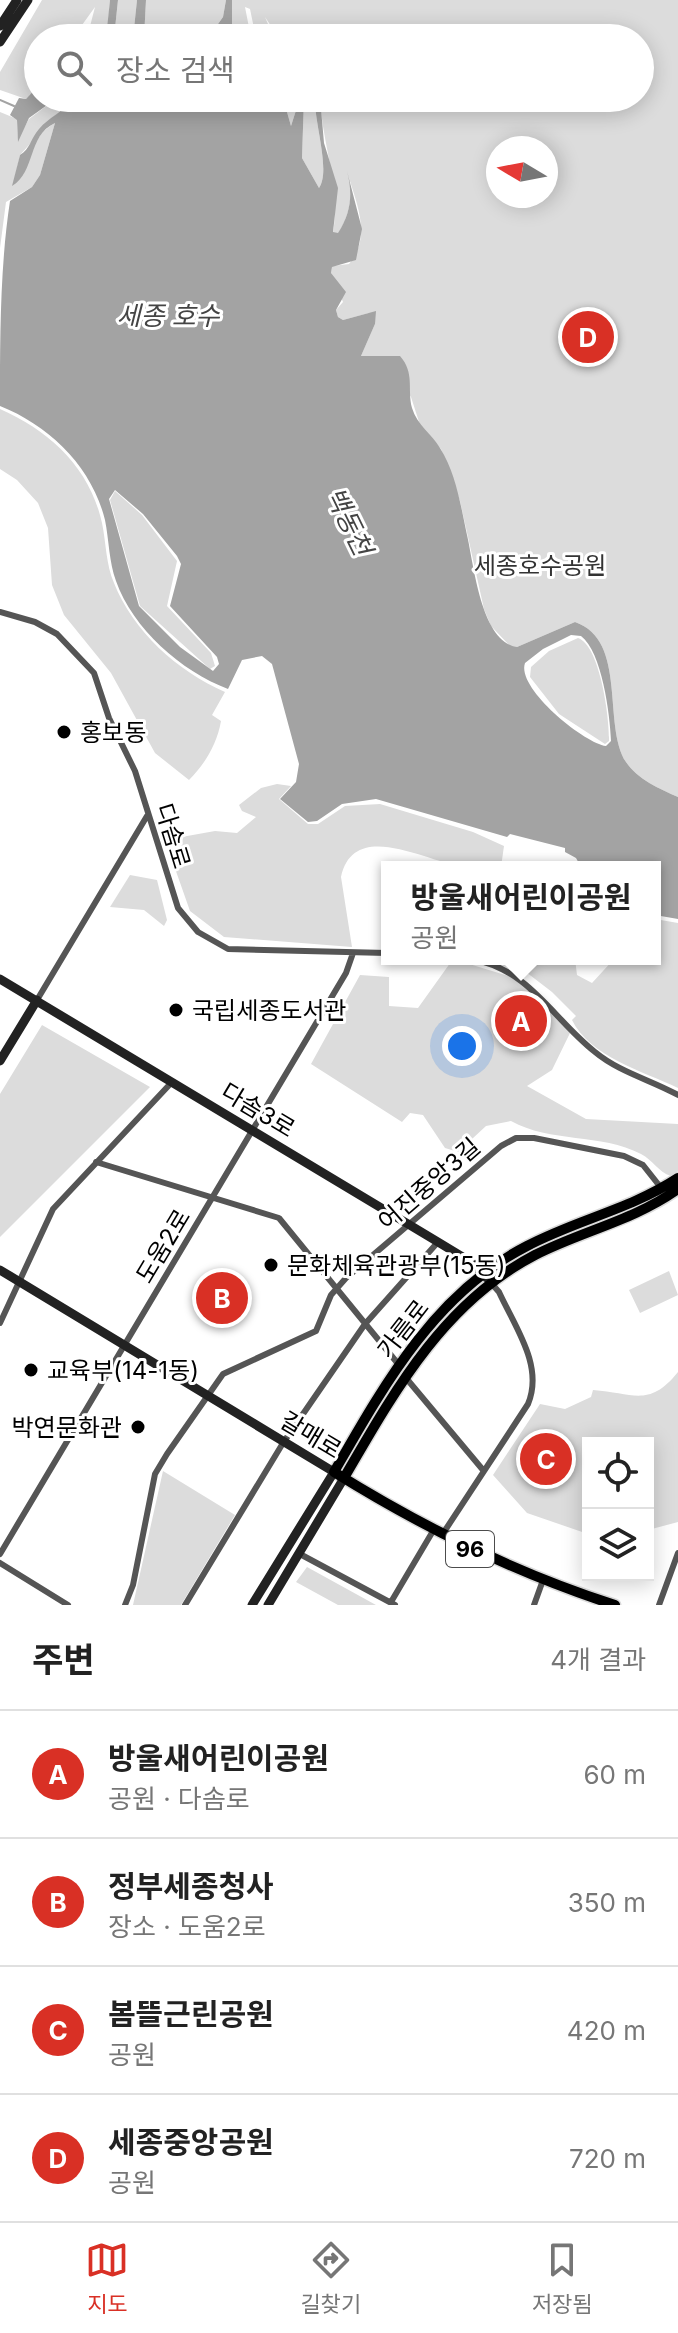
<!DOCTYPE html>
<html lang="ko">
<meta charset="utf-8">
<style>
:root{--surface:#fff;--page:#f2f2f2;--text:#222;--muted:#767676;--line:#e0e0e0;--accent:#d93025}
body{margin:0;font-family:Inter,"Noto Sans KR",sans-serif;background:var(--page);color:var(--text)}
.controls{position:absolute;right:24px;bottom:24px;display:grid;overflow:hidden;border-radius:0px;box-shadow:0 4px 20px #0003}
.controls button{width:72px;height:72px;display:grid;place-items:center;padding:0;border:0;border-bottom:2px solid var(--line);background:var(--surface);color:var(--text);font:40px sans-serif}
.compass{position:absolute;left:486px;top:136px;width:72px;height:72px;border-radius:50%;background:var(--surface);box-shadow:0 4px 20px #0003;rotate:280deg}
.you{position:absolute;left:462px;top:1046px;width:28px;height:28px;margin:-20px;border:6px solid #fff;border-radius:50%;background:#1a73e8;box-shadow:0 0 0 12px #1a73e833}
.badge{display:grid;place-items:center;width:52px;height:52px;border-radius:50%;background:var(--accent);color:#fff;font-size:26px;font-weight:700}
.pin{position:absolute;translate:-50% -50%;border:4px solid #fff;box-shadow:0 2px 8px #0006}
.popup{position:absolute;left:381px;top:861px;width:280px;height:104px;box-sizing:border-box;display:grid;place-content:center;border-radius:0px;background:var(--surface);filter:drop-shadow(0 2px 6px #0005);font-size:26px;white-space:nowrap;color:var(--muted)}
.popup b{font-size:30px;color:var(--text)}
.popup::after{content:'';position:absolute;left:50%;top:100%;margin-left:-16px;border:16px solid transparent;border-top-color:var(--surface)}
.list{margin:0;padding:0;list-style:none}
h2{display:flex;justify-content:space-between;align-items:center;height:104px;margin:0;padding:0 32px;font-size:34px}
h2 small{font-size:26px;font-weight:400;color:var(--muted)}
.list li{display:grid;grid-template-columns:52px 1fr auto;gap:24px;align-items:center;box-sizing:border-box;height:128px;padding:0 32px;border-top:2px solid var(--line)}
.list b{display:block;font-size:30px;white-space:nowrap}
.list p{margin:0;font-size:26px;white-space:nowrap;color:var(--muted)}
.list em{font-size:26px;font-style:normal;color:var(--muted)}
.icon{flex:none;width:44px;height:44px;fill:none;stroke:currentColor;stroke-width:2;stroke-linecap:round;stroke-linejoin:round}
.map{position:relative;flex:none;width:678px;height:1605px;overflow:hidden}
.search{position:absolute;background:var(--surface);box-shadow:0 4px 20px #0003;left:24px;right:24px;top:24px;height:88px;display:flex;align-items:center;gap:20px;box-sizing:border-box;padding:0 28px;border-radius:44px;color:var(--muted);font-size:30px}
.sheet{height:616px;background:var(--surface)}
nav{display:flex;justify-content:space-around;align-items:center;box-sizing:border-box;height:112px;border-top:2px solid var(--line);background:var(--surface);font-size:22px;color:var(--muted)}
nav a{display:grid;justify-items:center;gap:4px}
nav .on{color:var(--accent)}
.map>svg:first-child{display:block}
</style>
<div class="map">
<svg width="678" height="1605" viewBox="0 0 678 1605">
<rect width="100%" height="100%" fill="#fff"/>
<path fill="#dcdcdc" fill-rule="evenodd" d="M42 0H110L107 35 87 38 95 7 77 32 79 38H38V86L26 99 0 90V72Z
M118 0H137L133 38H114Z
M146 0H226L223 17 208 38H144Z
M232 0H678V797C660 789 637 779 626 762 602 725 628 640 575 622L517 647 510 646 491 626 484 609 460 501 441 449 420 425 411 397 387 356H361L375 324 369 313 343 320 338 317 336 310 343 302 331 273 332 266 349 264C371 238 358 207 349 178 353 198 349 216 338 234L333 233C341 188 322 144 320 98H640V38H279L265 17 274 38H256L250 9 245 7 251 38H232ZM498 148H546V196H498Z
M57 98H71L20 155 13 185C27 165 32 135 55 123L40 175 32 187 6 202 0 248V112L17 119 18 138 29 119Z
M283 98H300L291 126Z
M304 98H315C314 122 331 171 319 188L302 158Z
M0 409C50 431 90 468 102 523 106 542 106 565 114 583 133 631 177 671 225 692L212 715 221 721C217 744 205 764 189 780L155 753 111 673 64 615 52 585 48 528 38 503 17 480 0 469Z
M115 491 142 515 177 561 167 606 211 653 215 666 210 669 140 606 110 500Z
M578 638C600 645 610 719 609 741L605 744 559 714 530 677 531 667 549 651Z
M277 784 291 786 279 799 308 824H318L345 806 380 804 473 832 504 846 501 867C489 867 476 869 464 867 426 862 354 818 341 877L352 947 224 937 190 911 165 840 215 831 237 833 256 817 242 811 239 805 261 788Z
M130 875 157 880 167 920 164 926 144 910 110 907Z
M655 919 678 923V1088C643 1071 590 1057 572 1020L576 1016 552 992 509 959H575L577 975 592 983 614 959H655Z
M453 959 525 981 570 1033 552 1070 527 1086 586 1119 678 1124V1171L671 1176C658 1172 653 1160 641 1154 601 1133 550 1143 511 1121L486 1126 458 1152 445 1148 423 1115 410 1113 402 1122 311 1064 360 975 389 977V1006L418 1008Z
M42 1025 150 1087 0 1237V1094Z
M669 1271 678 1295 640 1313 629 1290Z
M678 1372V1522L648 1530V1443H588V1534L527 1513 493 1475 540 1404 565 1409 591 1397 593 1390C634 1393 649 1408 678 1372Z
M163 1471 235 1515 181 1605H133Z
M307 1567 376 1605H338L296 1582Z"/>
<path fill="#a3a3a3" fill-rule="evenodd" d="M110 0H118L114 38H106Z
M137 0H146L144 38H133Z
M226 0H232V38H208L223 17Z
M38 86V98H57L29 118 18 142 17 120 10 115 19 98 26 99Z
M71 98 121 101 125 98H283L291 126 300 98H304L302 158 319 188C331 171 314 122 315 98H320L324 143 338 188 333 232 338 233C351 213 353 194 347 171L362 229 356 260 332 267 331 273 346 292 336 310 338 317 343 320 376 311 375 324 361 356H400C415 373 407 389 412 408 417 425 432 434 440 448 456 473 461 507 467 535 474 565 481 642 517 647L575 622C628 640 602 725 626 762 637 779 660 789 678 797V919L655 915V867H581L576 858 565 852V848L510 834 507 837 376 799 342 804 317 821 308 822 280 799 296 782 299 764 272 664 262 656 242 660 228 689C181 671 133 629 116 581 109 562 109 540 105 520 92 467 50 426 0 406 0 339 0 266 10 201L32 187 40 175 55 123C27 136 36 172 12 186L20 155C30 149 31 138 39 129 49 117 63 113 71 98ZM115 490 143 514 177 556 181 564 170 606 217 657 219 664 213 671 180 647 139 606 109 499ZM571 635 581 636C602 652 610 714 611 741L606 746C584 743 516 688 525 663L543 649Z"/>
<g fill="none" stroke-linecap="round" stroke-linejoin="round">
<path stroke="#a3a3a3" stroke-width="2" d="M0 100 14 106"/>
<defs>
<path id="primary" d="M344 1478C394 1392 443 1303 535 1255 582 1231 635 1220 678 1189
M615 1605C515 1573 424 1528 334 1472 384 1385 435 1293 527 1246 576 1220 631 1209 678 1178"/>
</defs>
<use href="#primary" stroke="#dbdbdb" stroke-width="13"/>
<path stroke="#555" stroke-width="6" d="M0 612 35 622 57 634 94 673 109 718 135 771 178 908 198 932 228 949 387 953
M473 959C531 971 552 1018 595 1052 619 1072 651 1080 678 1095
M37 1000 147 816
M96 1162 279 1218 399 1365
M0 1323 53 1209 172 1082
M406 1378 483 1470
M442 1535 528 1404C544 1366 515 1327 499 1292L492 1284
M298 1553 395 1605
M0 1554 346 973 353 953
M0 1563 68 1605
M391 1602 433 1531
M125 1605 133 1585 155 1474 167 1454 223 1374 316 1331 331 1295 346 1278 501 1146 516 1138H534L624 1156 643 1165 662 1189
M185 1605 283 1443 365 1324 438 1242
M534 1605 543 1580
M659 1605 678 1553"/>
<path stroke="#222" stroke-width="9" d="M0 26 17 0
M0 42 28 0
M0 979 438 1242 471 1262 487 1278
M0 1061 37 1000
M0 1270 334 1472 252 1605
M268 1605 344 1478"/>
<use href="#primary" stroke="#000" stroke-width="10"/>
</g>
<g fill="#000" stroke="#fff" stroke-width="3">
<circle cx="64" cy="732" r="8"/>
<circle cx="176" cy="1010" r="8"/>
<circle cx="271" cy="1265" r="8"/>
<circle cx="31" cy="1370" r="8"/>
<circle cx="138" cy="1427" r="8"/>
</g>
<g text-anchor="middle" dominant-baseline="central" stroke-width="6" stroke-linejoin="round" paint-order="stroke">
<rect fill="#fff" stroke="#4c4c4c" stroke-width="2" x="446" y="1531" width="48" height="36" rx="6"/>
<g font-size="22" font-weight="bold" fill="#000">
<text x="470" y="1549">96</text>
</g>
<g font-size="24" fill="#333" stroke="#fff">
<text x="540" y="565">세종호수공원</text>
</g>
<g font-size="24" fill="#000" stroke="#fff" text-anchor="start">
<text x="80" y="732">홍보동</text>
<text x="192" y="1010">국립세종도서관</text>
<text x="287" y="1265">문화체육관광부(15동)</text>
<text x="47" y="1370">교육부(14-1동)</text>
<text x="122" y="1427" text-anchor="end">박연문화관</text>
</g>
<g font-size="24" fill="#000" stroke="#fff">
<text transform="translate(173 836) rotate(73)">다솜로</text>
<text transform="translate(258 1110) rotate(31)">다솜3로</text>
<text transform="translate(429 1184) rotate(-41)">어진중앙3길</text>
<text transform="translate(163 1246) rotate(-59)">도움2로</text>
<text transform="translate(403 1329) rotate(-52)">가름로</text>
<text transform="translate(311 1435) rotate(31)">갈매로</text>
</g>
<g font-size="26" font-style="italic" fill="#444" stroke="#fff">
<text x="168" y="315">세종 호수</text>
<text transform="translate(349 521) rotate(64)">백동천</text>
</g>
</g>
</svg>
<div class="controls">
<button><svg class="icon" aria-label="locate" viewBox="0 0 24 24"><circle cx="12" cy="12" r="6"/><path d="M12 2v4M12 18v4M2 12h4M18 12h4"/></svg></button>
<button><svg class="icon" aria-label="layers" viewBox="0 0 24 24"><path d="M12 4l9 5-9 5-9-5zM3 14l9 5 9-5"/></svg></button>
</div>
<svg class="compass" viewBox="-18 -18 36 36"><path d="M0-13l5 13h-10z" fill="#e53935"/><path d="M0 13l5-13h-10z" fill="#767676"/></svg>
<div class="you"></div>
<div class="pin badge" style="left:521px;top:1021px">A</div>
<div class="popup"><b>방울새어린이공원</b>공원</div>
<div class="pin badge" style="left:222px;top:1298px">B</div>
<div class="pin badge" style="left:546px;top:1459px">C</div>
<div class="pin badge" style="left:588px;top:337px">D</div>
<div class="search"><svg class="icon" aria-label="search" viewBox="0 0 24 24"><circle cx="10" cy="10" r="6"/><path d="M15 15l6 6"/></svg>장소 검색</div>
</div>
<section class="sheet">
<h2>주변<small>4개 결과</small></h2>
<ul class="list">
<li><span class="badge">A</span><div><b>방울새어린이공원</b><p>공원 · 다솜로</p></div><em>60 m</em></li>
<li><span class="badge">B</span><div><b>정부세종청사</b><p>장소 · 도움2로</p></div><em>350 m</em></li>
<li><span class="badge">C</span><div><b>봄뜰근린공원</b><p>공원</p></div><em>420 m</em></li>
<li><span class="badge">D</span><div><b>세종중앙공원</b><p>공원</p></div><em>720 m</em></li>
</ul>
</section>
<nav>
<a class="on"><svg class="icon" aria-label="map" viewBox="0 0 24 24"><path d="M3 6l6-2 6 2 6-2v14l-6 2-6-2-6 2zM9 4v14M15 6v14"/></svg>지도</a>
<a><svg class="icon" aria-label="directions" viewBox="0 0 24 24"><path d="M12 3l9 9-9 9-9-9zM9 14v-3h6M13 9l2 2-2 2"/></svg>길찾기</a>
<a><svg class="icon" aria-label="saved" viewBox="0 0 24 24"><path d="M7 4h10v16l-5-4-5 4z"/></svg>저장됨</a>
</nav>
